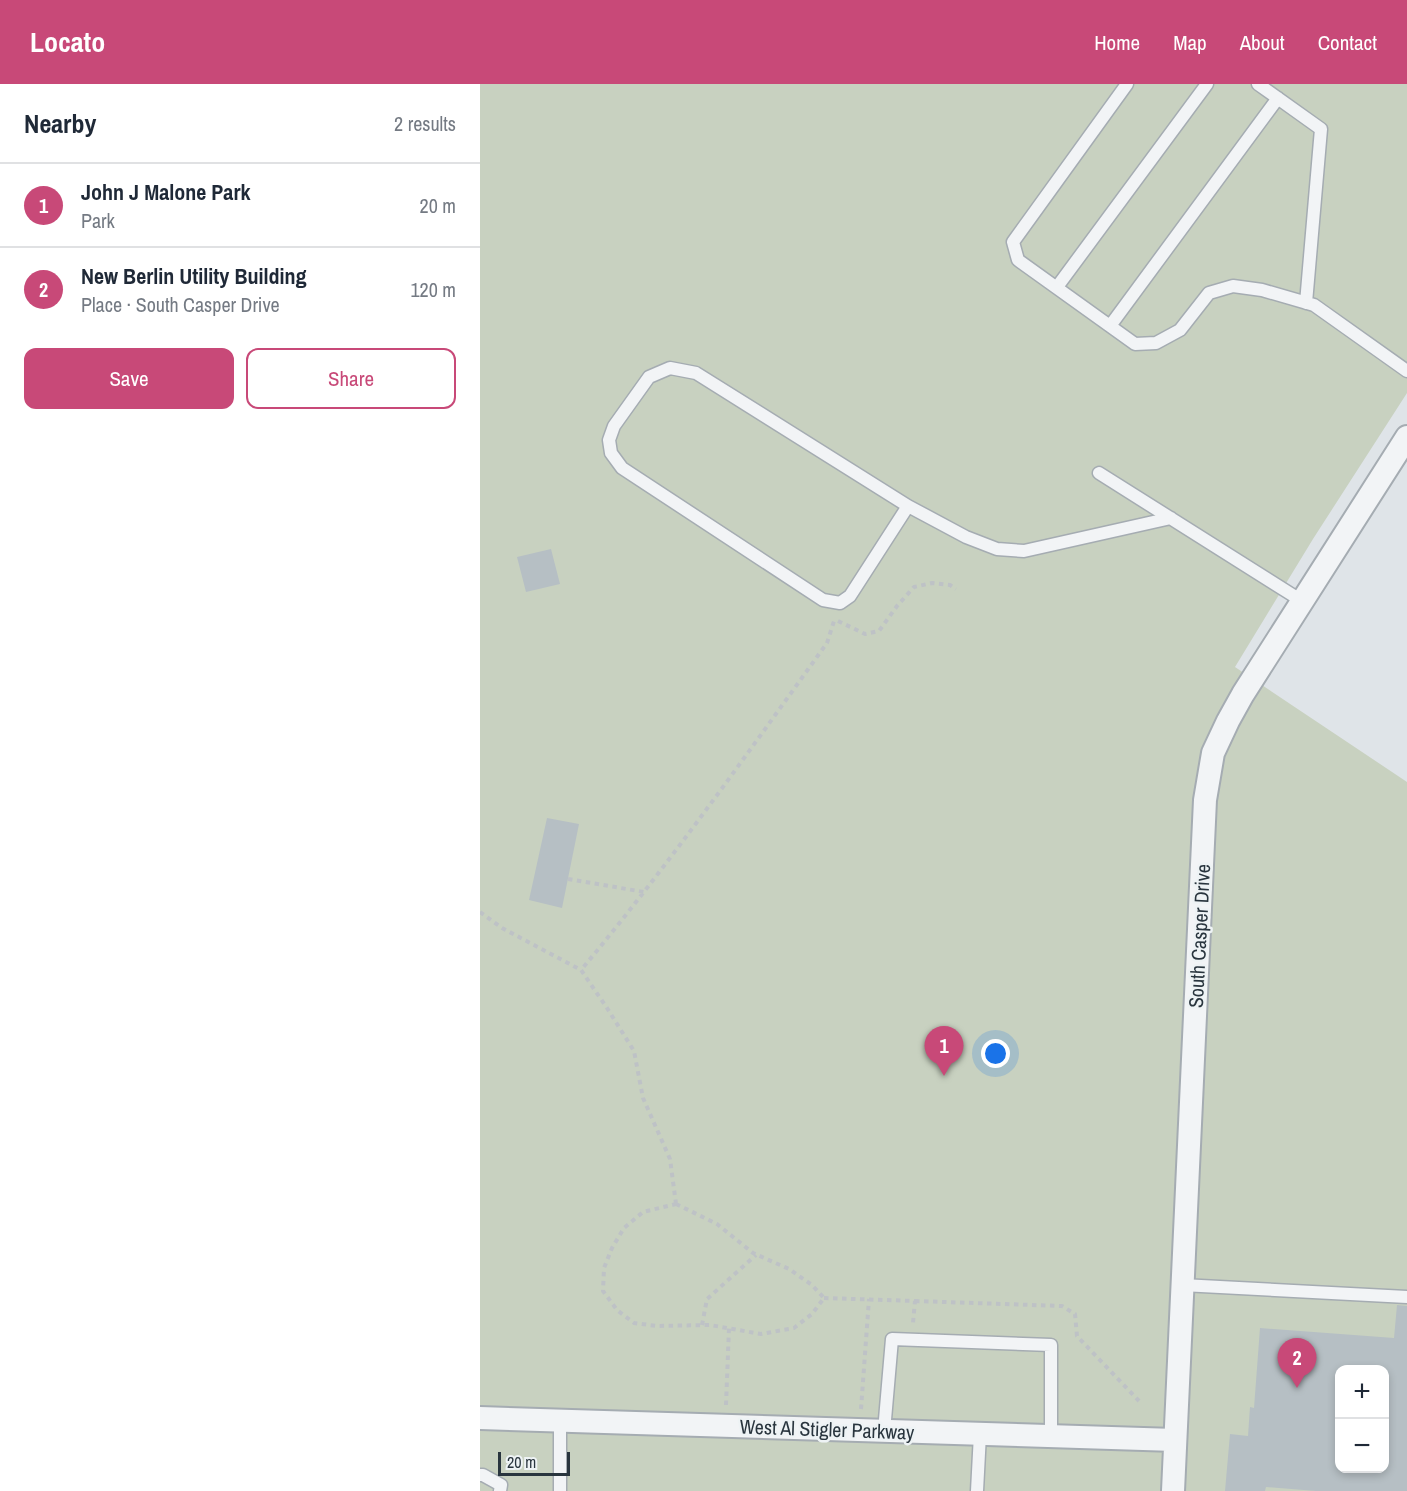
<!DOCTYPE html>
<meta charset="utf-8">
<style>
:root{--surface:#fff;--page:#f6f6f7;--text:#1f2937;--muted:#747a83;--line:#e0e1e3;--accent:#c84978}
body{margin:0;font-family:"Archivo Narrow",sans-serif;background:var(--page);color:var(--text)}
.controls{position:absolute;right:18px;bottom:18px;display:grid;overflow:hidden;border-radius:12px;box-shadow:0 3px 9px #0003}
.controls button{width:54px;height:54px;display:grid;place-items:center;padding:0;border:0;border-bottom:2px solid var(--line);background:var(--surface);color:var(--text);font:30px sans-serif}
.scale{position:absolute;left:18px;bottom:15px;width:72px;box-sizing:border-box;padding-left:6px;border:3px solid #29353e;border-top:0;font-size:16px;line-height:21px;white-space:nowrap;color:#29353e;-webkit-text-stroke:4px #eef3f5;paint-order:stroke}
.you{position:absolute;left:516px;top:970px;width:21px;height:21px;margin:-15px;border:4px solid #fff;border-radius:50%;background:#1a73e8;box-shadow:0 0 0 9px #1a73e833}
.badge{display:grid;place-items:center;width:39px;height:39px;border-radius:50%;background:var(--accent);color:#fff;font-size:20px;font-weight:700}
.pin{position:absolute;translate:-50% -50px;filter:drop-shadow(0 2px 3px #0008)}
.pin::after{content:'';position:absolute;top:32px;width:21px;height:18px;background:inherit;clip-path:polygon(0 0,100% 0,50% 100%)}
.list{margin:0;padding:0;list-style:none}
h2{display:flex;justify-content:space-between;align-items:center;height:78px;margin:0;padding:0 24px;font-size:26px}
h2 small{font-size:20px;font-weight:400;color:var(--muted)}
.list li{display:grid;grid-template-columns:39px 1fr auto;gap:18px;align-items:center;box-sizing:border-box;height:84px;padding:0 24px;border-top:2px solid var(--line)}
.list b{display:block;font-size:22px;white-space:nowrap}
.list p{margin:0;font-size:20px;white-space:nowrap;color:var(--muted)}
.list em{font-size:20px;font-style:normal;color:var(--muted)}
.actions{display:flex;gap:12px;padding:18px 24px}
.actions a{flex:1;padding:14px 0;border:2px solid var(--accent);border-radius:12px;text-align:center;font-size:21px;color:var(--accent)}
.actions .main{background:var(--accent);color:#fff}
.map{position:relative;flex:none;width:927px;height:1407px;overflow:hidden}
header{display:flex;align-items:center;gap:36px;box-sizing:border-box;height:84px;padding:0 30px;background:var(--accent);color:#fff}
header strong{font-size:28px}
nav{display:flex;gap:33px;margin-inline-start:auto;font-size:21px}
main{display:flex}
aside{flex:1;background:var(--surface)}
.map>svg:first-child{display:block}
</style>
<header>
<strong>Locato</strong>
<nav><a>Home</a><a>Map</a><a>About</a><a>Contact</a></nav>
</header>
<main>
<aside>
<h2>Nearby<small>2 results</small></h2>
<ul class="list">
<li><span class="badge">1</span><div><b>John J Malone Park</b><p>Park</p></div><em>20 m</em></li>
<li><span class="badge">2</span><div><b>New Berlin Utility Building</b><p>Place · South Casper Drive</p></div><em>120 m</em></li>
</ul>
<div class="actions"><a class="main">Save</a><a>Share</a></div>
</aside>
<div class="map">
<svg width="927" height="1407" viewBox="0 0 927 1407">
<rect width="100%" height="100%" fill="#dfe4e8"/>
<path fill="#c8d1c0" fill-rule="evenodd" d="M0 0H927V309L833 455 755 583 927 698V1407H0ZM860 1286H904V1384H860Z"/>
<path fill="#b6bfc4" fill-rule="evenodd" d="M71 465 80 500 46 508 37 473Z
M67 734 99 740 82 824 49 816Z
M917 1221 927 1222V1407H836L786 1403 785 1407H745L750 1350 768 1352 770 1323 774 1324 780 1244 914 1254ZM860 1286H904V1384H860Z"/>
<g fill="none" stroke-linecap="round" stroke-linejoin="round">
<defs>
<path id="lane" d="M647 0 533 158 538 176 655 260 676 259 700 246 729 209 753 202 782 206 834 221 927 287
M778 0 841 45 826 219
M577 203 727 0
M630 242 798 14
M619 389 822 517
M428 422 370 512 360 519 343 516 142 384 131 369 129 356 134 342 169 293 190 284 216 289 428 422 486 453 517 465 544 467 691 434
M702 1201 927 1213
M404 1347 412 1255 571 1261V1353
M0 1391H3L21 1401 20 1407
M80 1407V1337
M497 1407 500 1350"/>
<path id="street" d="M0 1334 695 1356
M693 1407 725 716 733 669 748 637 763 610 927 353"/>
</defs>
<use href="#lane" stroke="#a5acb2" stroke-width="15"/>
<use href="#street" stroke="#a5acb2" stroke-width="26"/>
<path stroke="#bec2c6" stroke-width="4" stroke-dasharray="4.5 4.5" stroke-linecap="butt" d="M358 537 385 550 399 547 417 522 434 503 452 499 470 501 476 505
M88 795 164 808
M0 828 22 844 101 886
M196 1120 190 1075 163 1014 154 967 127 924 101 886C188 782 267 670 347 559L355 534
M196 1120 237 1140 273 1169 309 1185 332 1201 344 1214 332 1230 314 1244 281 1250 230 1241 177 1242 154 1239 137 1226 123 1207 124 1184 132 1164 144 1144 163 1128Z
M344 1214 435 1217 433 1239
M435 1217 582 1222 595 1230 597 1252 659 1317
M222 1241 227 1215 276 1171
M246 1321 249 1244
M381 1325 389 1215"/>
<use href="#lane" stroke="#f2f4f6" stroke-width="12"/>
<use href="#street" stroke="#f2f4f6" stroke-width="22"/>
</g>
<g text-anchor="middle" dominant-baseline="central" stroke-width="5" stroke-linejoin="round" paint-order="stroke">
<g font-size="20" fill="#29353e" stroke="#eef3f5">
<text transform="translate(719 852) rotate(-87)">South Casper Drive</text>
<text transform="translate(347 1345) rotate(2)">West Al Stigler Parkway</text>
</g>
</g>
</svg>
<div class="controls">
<button>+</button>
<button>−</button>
</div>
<div class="scale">20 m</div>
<div class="you"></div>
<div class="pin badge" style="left:464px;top:992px">1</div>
<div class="pin badge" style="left:817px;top:1304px">2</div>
</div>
</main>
